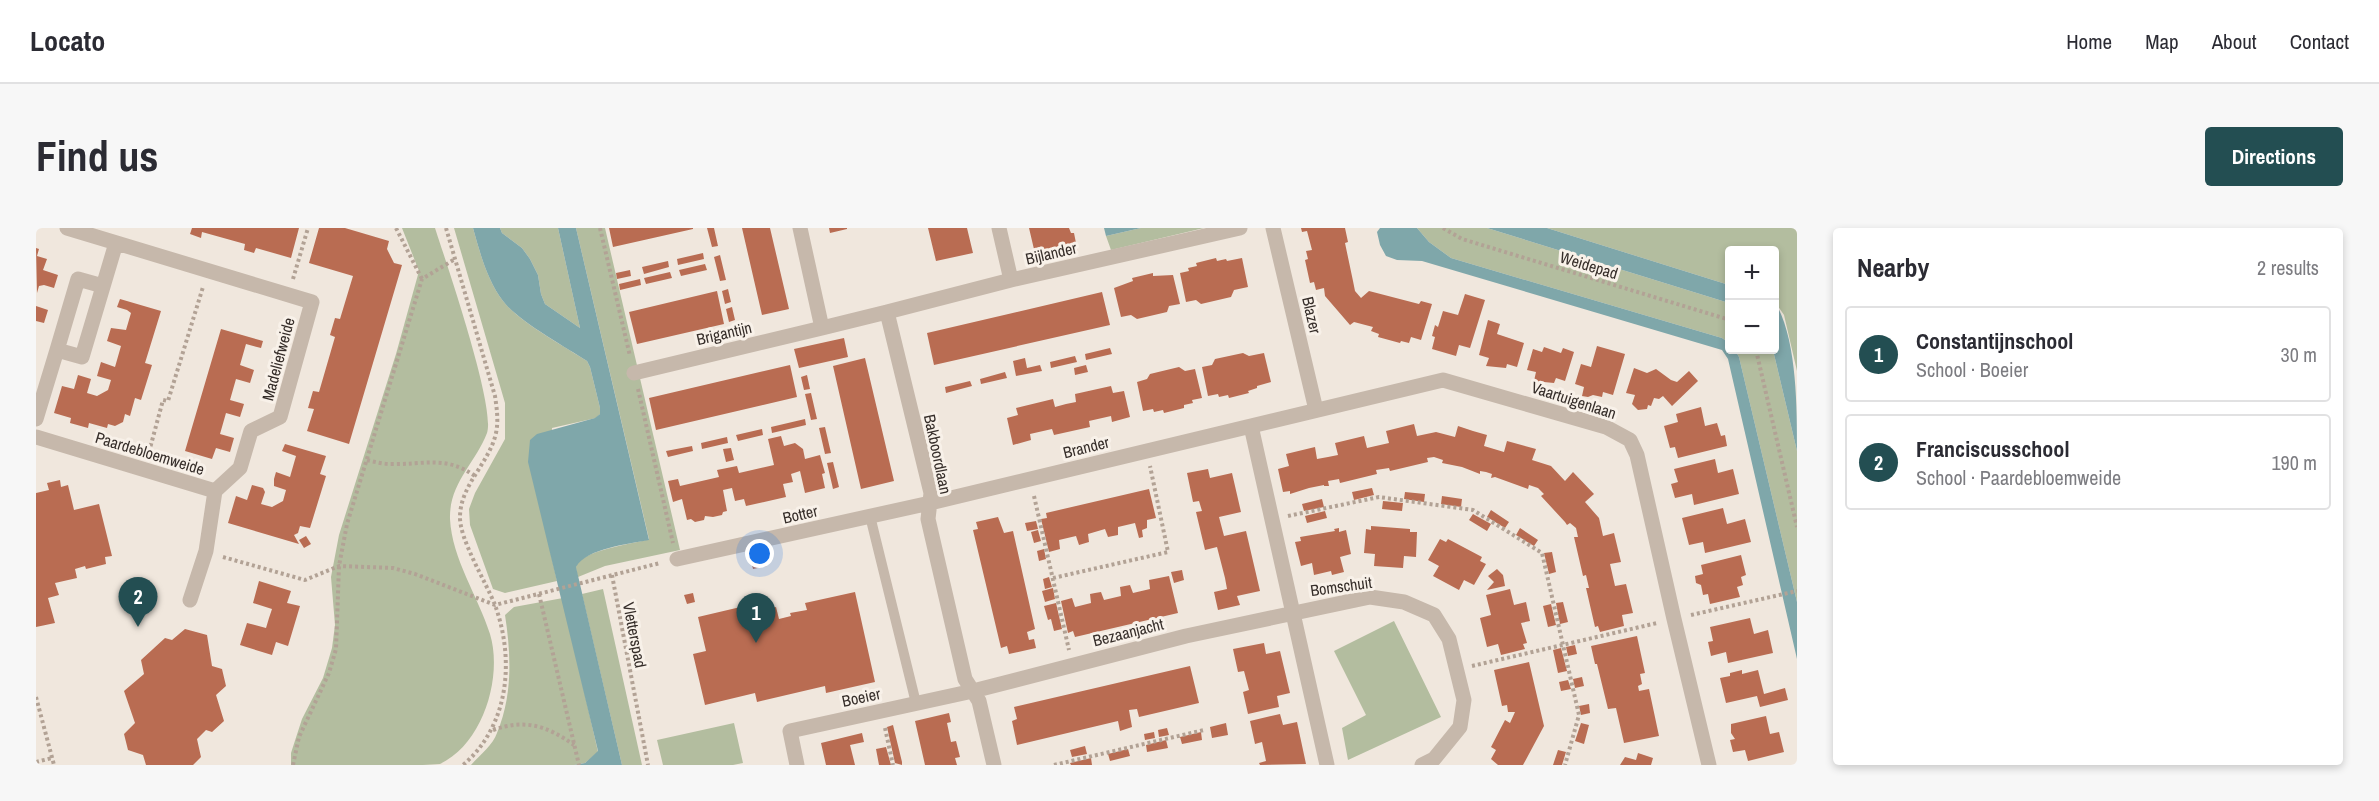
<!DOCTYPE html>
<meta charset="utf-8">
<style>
:root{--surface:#fff;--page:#f7f7f7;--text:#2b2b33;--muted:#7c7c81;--line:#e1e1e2;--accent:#234e52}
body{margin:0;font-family:"Archivo Narrow",sans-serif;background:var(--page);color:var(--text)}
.controls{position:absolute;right:18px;top:18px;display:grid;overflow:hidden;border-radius:6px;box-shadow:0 3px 9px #0003}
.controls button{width:54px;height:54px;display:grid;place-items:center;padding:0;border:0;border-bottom:2px solid var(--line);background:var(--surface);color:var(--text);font:30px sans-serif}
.you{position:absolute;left:724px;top:326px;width:21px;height:21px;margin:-15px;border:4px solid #fff;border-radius:50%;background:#1a73e8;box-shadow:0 0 0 9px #1a73e833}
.badge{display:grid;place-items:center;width:39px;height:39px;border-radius:50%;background:var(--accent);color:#fff;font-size:20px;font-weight:700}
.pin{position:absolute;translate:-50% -50px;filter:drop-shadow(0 2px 3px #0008)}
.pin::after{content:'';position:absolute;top:32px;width:21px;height:18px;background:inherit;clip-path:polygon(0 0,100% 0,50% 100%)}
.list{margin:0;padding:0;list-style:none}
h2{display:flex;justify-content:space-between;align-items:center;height:78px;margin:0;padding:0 24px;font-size:26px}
h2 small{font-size:20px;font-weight:400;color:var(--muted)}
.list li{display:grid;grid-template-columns:39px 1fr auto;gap:18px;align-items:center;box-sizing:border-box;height:96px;margin:0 12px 12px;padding:0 12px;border:2px solid var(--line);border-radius:6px}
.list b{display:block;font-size:22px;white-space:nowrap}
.list p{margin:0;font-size:20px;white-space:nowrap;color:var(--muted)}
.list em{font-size:20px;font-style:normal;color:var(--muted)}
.map{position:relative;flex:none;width:1761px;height:537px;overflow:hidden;border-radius:6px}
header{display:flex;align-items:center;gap:36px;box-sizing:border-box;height:84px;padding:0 30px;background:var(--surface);border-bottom:2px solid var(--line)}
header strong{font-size:28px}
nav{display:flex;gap:33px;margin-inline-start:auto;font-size:21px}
.intro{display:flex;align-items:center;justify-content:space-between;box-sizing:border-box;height:144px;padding:0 36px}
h1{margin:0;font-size:42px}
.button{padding:15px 27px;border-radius:6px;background:var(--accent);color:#fff;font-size:21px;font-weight:700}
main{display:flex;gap:36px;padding:0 36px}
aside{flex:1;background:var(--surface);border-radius:6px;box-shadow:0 3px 9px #0003}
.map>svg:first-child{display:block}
</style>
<header>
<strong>Locato</strong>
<nav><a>Home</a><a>Map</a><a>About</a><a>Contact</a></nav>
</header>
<div class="intro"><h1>Find us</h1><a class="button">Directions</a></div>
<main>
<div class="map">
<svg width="1761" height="537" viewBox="0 0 1761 537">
<rect width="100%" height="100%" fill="#f0e7dd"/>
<path fill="#b3bd9f" d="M366 0H399C410 34 460 179 451 205 439 236 413 255 414 291 416 331 442 368 454 406 467 449 447 516 404 536 395 537 379 537 368 537 331 537 293 537 255 537V525L266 491 287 450 296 420 299 397 295 349 303 307 360 126 383 43Z
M418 0H437C444 25 451 52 467 73 482 93 529 119 551 133L554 139 564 180V186L560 190 516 200 512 313 521 353 469 365 457 361 434 297 433 281 439 265 469 211V175Z
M464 0H522L544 100 509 76 505 66 502 47 494 31 486 20 466 5Z
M540 0H569L644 322 569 338 542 349C541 346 540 342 540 339 543 322 599 316 613 311Z
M1105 0H1168L1075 22 1070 8Z
M1381 0H1451L1693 75V115L1686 110 1415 30 1393 14Z
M1511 0H1761V143L1748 87 1739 74 1738 22H1694L1693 57Z
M1699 122H1737L1761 223V374L1703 129Z
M567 361 606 537H586L546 366Z
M527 370 562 524 549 535 538 537H435C443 528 457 517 461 505 477 467 475 426 469 387L478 379Z
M1358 393 1405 489 1312 532 1306 500 1330 487 1298 423Z
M698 495 707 535 697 537H627L621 512Z"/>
<path fill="#7fa7aa" d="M437 0H464L466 5 486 20 494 31 502 47 505 66 509 76 544 100 522 0H540L613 312C593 316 551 320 540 339L586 537H538L549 535 562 523 492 234 494 212 501 206 559 190 564 186V180L554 139 551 133C529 119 481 92 467 73 451 52 444 25 437 0Z
M1068 0H1105L1070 8Z
M1344 0H1381L1393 14 1415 30 1686 110 1693 115 1694 122H1699L1703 129 1761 374V431L1692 131 1686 122 1386 33 1361 32 1350 28 1344 17 1341 4Z
M1451 0H1511L1693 57V75Z
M1739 74C1761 111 1761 178 1761 223L1737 122H1738Z"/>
<path fill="#b96c52" d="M156 0H263L255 30 220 20 218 25 208 22 209 16 166 4 165 10 154 6Z
M283 0H309L353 13 351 21 358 35 366 37 313 216 271 203 278 181 272 180 277 163 283 164 299 109 294 107 299 90 304 91 317 48 273 35Z
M573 0H657V1L577 19Z
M671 0H678L682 18 676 19Z
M706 0H734L753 81 726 87Z
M793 0H811V1L794 5Z
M892 0H931L937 25 900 33Z
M993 0H1033L1035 5H1038L1042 25 1001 34Z
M1265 0H1309L1312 14 1309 15 1317 53 1319 63 1325 70 1333 63 1383 76 1385 73 1396 76 1385 112 1375 109 1373 115 1365 113 1364 115 1342 109 1343 106 1335 103 1337 99 1318 94 1314 97 1289 68 1288 60 1280 62 1278 54 1274 55 1269 32 1272 31 1270 23 1276 22 1271 3 1266 4Z
M0 20 3 21 1 28 11 31 7 42 22 47 18 60 8 57 3 58 1 65Z
M667 25 668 31 642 37 641 31Z
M684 27 690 52 684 53 678 29Z
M1180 30 1181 33 1190 31 1191 33 1206 30 1212 59 1198 62 1195 69 1165 76 1160 72 1150 74 1144 45 1153 43 1152 40 1161 38 1160 35Z
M632 33 633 39 608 46 606 39Z
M669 36 671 42 645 48 643 42Z
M594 42 595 48 581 51 580 45Z
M634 44 636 50 610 56 608 50Z
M1117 45V48L1137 47 1144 76 1133 78 1131 84 1101 91 1095 87 1085 89 1078 60 1097 53 1096 50Z
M604 51 605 57 584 62 583 56Z
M692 61 695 74 689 76 686 63Z
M681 63 688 96 601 116 593 84Z
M1066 64 1074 97 898 137 891 105Z
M1429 66 1449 72 1434 120 1423 117 1420 128 1396 121 1399 109 1396 108 1399 97 1402 99 1407 83 1422 87Z
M84 71 125 83 109 135 116 137 105 172 99 170 94 188 89 186 87 194 79 198 72 196 71 200 53 195 52 200 34 195 35 190 18 185 26 158 38 161 42 147 55 151 51 165 61 168 72 162 75 152 61 148 65 134 79 139 85 118 71 113 75 100 90 102 95 85 91 82 81 79Z
M0 78 12 82 8 95 0 93Z
M696 79 699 92 693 94 690 81Z
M1452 92 1464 96 1461 106 1488 115 1481 139 1471 136 1470 140 1450 138 1453 130 1443 127Z
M185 101 227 113 225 120 210 116 204 137 218 142 214 155 200 151 194 172 208 176 204 189 190 185 184 206 198 210 194 224 180 220 176 231 149 223Z
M808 110 812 129 763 140 758 121Z
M1561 118 1589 126 1577 167 1567 164 1566 169 1557 167 1552 169 1546 168 1548 159 1539 156 1545 136 1555 139Z
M1508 119 1525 125 1527 120 1538 124 1529 153 1520 150 1518 155 1498 153 1500 144 1491 142 1497 121 1506 124Z
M1074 120 1076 126 1050 132 1049 126Z
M1207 125 1213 128 1228 125 1235 154 1221 158V160L1212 163 1213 165 1193 170 1192 167 1183 169 1182 166 1172 168 1166 139 1176 137 1179 131Z
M1039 128 1041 134 1015 140 1014 134Z
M829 130 858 253 825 261 797 138Z
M989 130 991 140 1004 137 1006 143 980 148 977 133Z
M754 137 761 169 620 202 613 170Z
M1050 137 1052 144 1039 147 1038 140Z
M1143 139 1149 143 1159 141 1166 170 1156 172 1157 175 1148 177V180L1128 185 1127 182 1118 184 1117 181 1107 183 1101 154 1111 151 1114 146Z
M1598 140 1611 145 1620 141 1635 152 1641 154 1653 143 1662 153 1636 178 1627 168 1623 171 1618 170 1615 178 1612 177 1611 181 1602 182 1596 176 1599 167 1590 165Z
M969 144 971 150 945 156 944 151Z
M771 147 774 161 768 162 765 149Z
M934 153 936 158 910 165 909 159Z
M1075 158 1077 165 1088 163 1094 189 1076 194 1075 188 1053 193 1054 199 1018 207 1016 201 994 206 995 212 977 217 971 190 982 187 980 180 1017 171 1019 179 1030 176 1040 174 1039 166Z
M775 165 781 191 775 192 769 166Z
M1665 179 1669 198 1681 195 1685 208 1689 207 1691 218 1642 230 1639 219 1634 220 1628 198 1642 194 1640 186Z
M769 191 770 197 736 205 735 199Z
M1378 196 1381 208 1400 204 1419 209 1422 198 1437 203 1451 207 1448 218 1468 224 1471 213 1500 221 1496 232 1515 238 1529 253 1537 244 1558 266 1549 274 1563 290 1567 308 1578 305 1585 334 1574 336 1579 358 1590 356 1597 385 1586 387 1588 398 1564 404 1562 398 1559 399 1550 360H1553L1550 347 1547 348 1538 309H1542L1540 300 1534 295 1531 297 1529 294 1505 268 1508 266 1502 260 1493 257 1492 261 1459 249 1455 250 1456 246 1450 244 1444 243V246L1426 239 1406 235 1407 232 1398 229 1391 230 1392 234 1354 243 1353 240 1340 242 1341 246 1304 255 1303 251 1292 253 1293 258H1288V257L1273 260 1254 266V263L1247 264 1242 241 1253 238 1250 226 1279 219 1281 231 1292 229 1302 227 1299 215 1328 208 1331 220 1353 215 1350 203Z
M789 199 795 225 789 226 783 200Z
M726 201 727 207 702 213 700 207Z
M745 208 748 218 759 215 767 221 769 231 784 227 789 245 786 246 789 260 769 265 764 243 755 246 757 254 747 256 750 269 710 278 708 271 699 273 696 260 687 262 691 283 687 284 686 287 677 289 669 288 668 292 659 294 655 291 651 292 646 271 637 274 632 253 642 251 644 258 683 249 681 242 701 238 703 245 738 237 732 211Z
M691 209 692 215 666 221 665 215Z
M249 216 290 228 284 246 290 248 274 300 264 298 262 305 258 307 263 316 192 295 200 268 211 272 216 257 227 260 229 264 225 276 236 279 247 273 250 262 238 258V251L240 244 254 249 260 228 246 223Z
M656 218 657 223 632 229 630 223Z
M695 220 698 232 690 234 687 221Z
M1679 231 1682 245 1697 241 1703 266 1658 277 1656 266 1639 270 1635 256 1642 254 1638 241Z
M797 234 803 259 797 261 791 235Z
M1172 241 1174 250 1196 245 1205 284 1183 289 1188 308 1210 303 1224 363 1201 368 1204 377 1182 382 1178 364 1191 361 1189 350 1181 319 1169 322 1160 284 1166 283 1163 273 1157 274 1151 245Z
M24 252 25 259 32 257 38 282 63 276 76 328 69 329 70 336 50 341 49 338 39 341 41 350 19 355 23 367 12 370 19 395 0 399V265L13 262 11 255Z
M1336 260 1338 267 1318 272 1316 264Z
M1113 261 1120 290 1111 292V300L1106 302 1107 309 1103 310 1099 295 1082 299V307L1072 309 1069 301 1052 306 1053 314 1043 317 1040 308 1023 312 1024 321 1013 324 1005 291 1011 290 1010 285Z
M1369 264 1389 266 1388 274 1368 271Z
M1406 268 1426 271 1425 279 1405 276Z
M1286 271 1288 279 1268 283 1266 276Z
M1347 273 1367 275 1366 283 1346 281Z
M1687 280 1691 296 1709 291 1715 314 1669 325 1667 314 1653 317 1646 290Z
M1455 282 1473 294 1469 300 1451 289Z
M1289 283 1291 290 1271 295 1269 288Z
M1437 286 1455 296 1451 303 1433 292Z
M962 289 968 305 977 303 999 401 991 404 993 412 998 411 1000 420 973 426 971 418 965 420 937 302 942 301 940 294Z
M1000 293 1002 301 991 303 989 295Z
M1335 298 1374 301V304H1381L1380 329 1368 328 1367 340 1338 338 1339 326 1328 325 1330 301 1335 302Z
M1303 300V304L1310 302 1315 326 1304 329 1308 344 1296 347 1295 343 1278 347 1276 335 1265 338 1259 314 1265 313 1264 309 1299 303 1298 301Z
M1484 300 1502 312 1498 318 1480 307Z
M1002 302 1005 313 998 315 995 304Z
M270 308 275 316 268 320 263 312Z
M1404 311 1410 314 1412 311 1446 329 1444 333 1450 336 1438 357 1428 352 1423 362 1397 348 1403 338 1392 332Z
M1008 321 1010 331 1003 333 1001 323Z
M1516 324 1520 344 1513 346 1508 325Z
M1705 327 1710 347 1705 349 1707 357 1701 359 1704 369 1674 376 1672 366 1667 367 1665 357 1660 355 1659 348 1667 346 1665 337Z
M729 329 731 338 717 341 715 333Z
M1461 341 1467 347 1469 358 1451 362 1458 354 1452 348Z
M1146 342 1148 352 1138 355 1135 344Z
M1133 348 1142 385 1039 409 1037 403 1032 405 1025 373 1036 370 1039 379 1055 375 1054 366 1059 365 1065 364 1068 372 1085 368 1084 359 1094 357 1097 365 1114 361 1113 352Z
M1013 349 1016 359 1009 361 1007 351Z
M223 353 255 363 251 375 264 378 252 418 240 414 236 427 204 417 211 395 230 400 233 390 236 381 217 375Z
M1017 360 1019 371 1009 374 1006 363Z
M1474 361 1478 377 1490 374 1494 393 1485 395 1491 415 1487 416 1489 421 1465 427 1462 416 1451 419 1444 390 1455 387 1450 367Z
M819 364 839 454 790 465 789 458 721 474 719 465 669 477 657 426 670 423 662 389 713 377 715 385 740 379 743 391 755 388 754 385 771 382 769 375Z
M657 365 659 374 651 376 648 367Z
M1527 374 1532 394 1524 396 1520 375Z
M1020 375 1026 401 1018 403 1015 391 1012 392 1008 378Z
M1515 376 1520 397 1512 399 1507 378Z
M1714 390 1718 406 1732 402 1737 425 1692 435 1690 424 1675 428 1672 414 1677 413 1674 399Z
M149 401 171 407 176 438 186 441 190 458 180 467 188 493 176 504 170 502 161 511 165 529 157 537H110L107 527 92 522 88 506 99 495 88 463 108 446 105 432 129 410 136 412Z
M1601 408 1609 445 1604 446 1606 456 1602 458 1603 463 1613 461 1623 508 1588 515 1580 480 1572 481 1561 436H1559L1555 418Z
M1228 415 1230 426 1244 423 1254 465 1241 468 1243 479 1212 486 1207 464 1213 462 1208 443 1202 444 1197 421Z
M1539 417 1541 426 1532 428 1530 419Z
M1525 420 1531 443 1522 445 1517 422Z
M1493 434 1508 498 1487 537H1462L1455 531 1460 522 1455 519 1469 492 1474 495 1479 484H1472L1471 477 1466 478 1458 442Z
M1154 438 1163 475 1103 489 1101 481 1093 482 1096 499 1084 503 1082 493 981 517 976 493 981 491 978 479Z
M1706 442V446L1722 442 1728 466 1749 460 1752 472 1724 479 1721 468 1690 475 1684 450 1694 448V445Z
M1546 449 1548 458 1539 460 1537 451Z
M1532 452 1535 461 1525 463 1523 454Z
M1553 476 1554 485 1545 487 1543 478Z
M913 485 915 494 911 495 915 514 920 513 924 529 919 530 921 537H889L879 493Z
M1244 486 1247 497 1261 494 1270 536 1224 537 1223 535 1230 533 1226 514 1219 516 1214 493Z
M1730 488 1734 506 1743 504 1748 524 1712 533 1709 522 1697 524 1694 512 1699 511 1695 505V496Z
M1190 495 1192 507 1176 510 1174 499Z
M1545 495 1553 497 1548 516 1539 513Z
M857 497 866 534V537L859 535 851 499Z
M1131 500 1133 507 1123 509 1122 502Z
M1118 504 1119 510 1109 512 1108 506Z
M1165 504 1166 512 1146 516 1144 509Z
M826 505 828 514 814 517 819 537H790L785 515Z
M1130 512 1132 520 1111 524 1110 517Z
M1049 518 1051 526 1036 529 1034 522Z
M850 519 855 537H843L840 521Z
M1092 521 1094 528 1074 533 1072 526Z
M1522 522 1530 524 1526 537H1517Z
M1602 525 1617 530 1615 537H1584L1589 529 1600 532Z
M1055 530 1056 537H1035L1034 535Z"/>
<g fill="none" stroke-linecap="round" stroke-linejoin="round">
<path stroke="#b2a295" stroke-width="4" stroke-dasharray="3 3" stroke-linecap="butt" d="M360 0 386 51
M410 0 459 168C461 182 463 195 459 209 451 237 425 257 424 288 423 311 450 354 459 377 479 432 473 498 427 537
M564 0 594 128
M1407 0 1426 11 1694 92
M257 51 272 0
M1720 122 1761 299
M602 161 637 315
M113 224 127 172 132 173 167 59
M331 232C339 234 347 236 355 236 387 237 410 227 439 248
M998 268 1033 422
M1252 288 1343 269 1437 282 1506 325 1543 487 1529 537
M187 329 269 352 303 338 357 340 379 346 459 377 624 335
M576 347 612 537
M1017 350 1132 324 1114 238
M503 366 543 537
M1655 387 1761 363
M1436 438 1621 395
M0 469 18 537
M849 500 857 537
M457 502C489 491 510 497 538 517
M0 534 16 530
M257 537 263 509 293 445 300 421 303 338 311 296 386 51 419 31
M1018 537 1168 502"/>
<path stroke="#c6b8ab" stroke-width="10" d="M834 288 880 475"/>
<path stroke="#c6b8ab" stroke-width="15" d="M31 0 276 74 244 189 215 203 204 240 179 263
M764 0 786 100 851 84 895 265 892 291 929 451 943 473 958 537
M963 0 975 52
M1237 0 1280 182
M851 84 975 52 1204 0
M21 122 42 51 67 58
M598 145 786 100
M0 191 21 122 46 129 80 15
M1215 198 1291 537
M0 209 179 263 170 323 154 372
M641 331 894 275 1407 152 1570 199 1594 212 1601 227 1638 391 1673 537
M761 537 754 503 937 463 1150 408 1334 369 1368 374 1398 387 1413 411 1428 472 1424 499 1398 531 1386 537"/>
</g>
<g text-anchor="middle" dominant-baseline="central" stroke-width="6" stroke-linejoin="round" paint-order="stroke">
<g font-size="16" fill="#352d29" stroke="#f8f1e9">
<text transform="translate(1015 25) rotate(-13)">Bijlander</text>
<text transform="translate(1553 37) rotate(17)">Weidepad</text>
<text transform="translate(1276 87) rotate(77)">Blazer</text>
<text transform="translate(688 105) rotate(-13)">Brigantijn</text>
<text transform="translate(242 131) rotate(-75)">Madeliefweide</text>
<text transform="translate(1538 172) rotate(18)">Vaartuigenlaan</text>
<text transform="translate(1050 219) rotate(-14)">Brander</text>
<text transform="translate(114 225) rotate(17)">Paardebloemweide</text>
<text transform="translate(902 226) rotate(78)">Bakboordlaan</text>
<text transform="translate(764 286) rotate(-13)">Botter</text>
<text transform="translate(1305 358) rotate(-8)">Bomschuit</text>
<text transform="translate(1092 404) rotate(-14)">Bezaanjacht</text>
<text transform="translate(599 407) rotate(79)">Vletterspad</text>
<text transform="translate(825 469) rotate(-12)">Boeier</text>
</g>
</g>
</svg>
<div class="controls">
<button>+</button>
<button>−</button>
</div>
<div class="you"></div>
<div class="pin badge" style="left:720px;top:415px">1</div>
<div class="pin badge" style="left:102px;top:399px">2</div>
</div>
<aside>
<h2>Nearby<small>2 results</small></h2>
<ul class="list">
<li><span class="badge">1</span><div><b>Constantijnschool</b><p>School · Boeier</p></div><em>30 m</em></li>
<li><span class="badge">2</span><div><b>Franciscusschool</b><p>School · Paardebloemweide</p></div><em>190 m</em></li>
</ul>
</aside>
</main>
